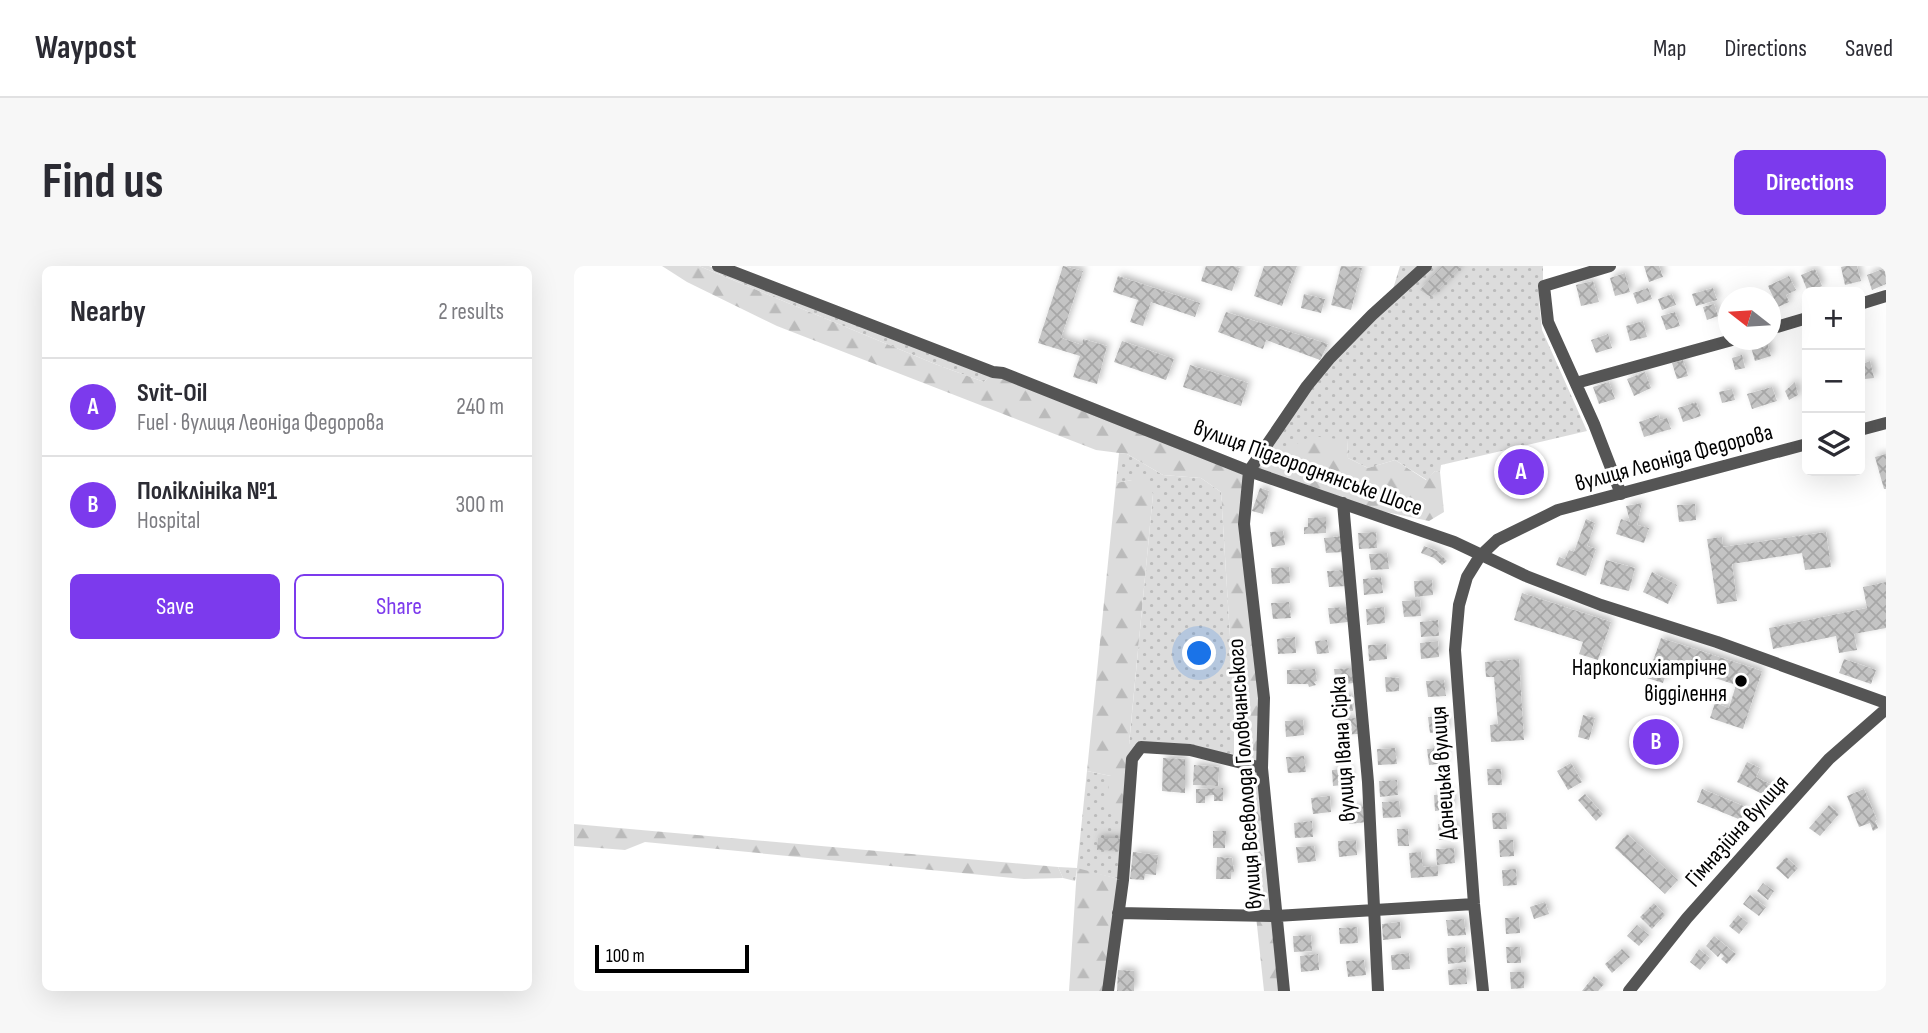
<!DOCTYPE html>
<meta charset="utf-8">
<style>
:root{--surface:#fff;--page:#f7f7f7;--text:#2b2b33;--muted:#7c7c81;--line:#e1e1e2;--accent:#7c3aed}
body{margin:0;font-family:"Sofia Sans Condensed",sans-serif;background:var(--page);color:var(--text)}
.controls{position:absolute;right:21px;top:21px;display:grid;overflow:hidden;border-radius:10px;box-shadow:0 7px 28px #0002}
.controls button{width:63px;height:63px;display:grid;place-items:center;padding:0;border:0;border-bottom:2px solid var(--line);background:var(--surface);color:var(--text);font:35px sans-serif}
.compass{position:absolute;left:1144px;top:21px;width:63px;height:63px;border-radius:50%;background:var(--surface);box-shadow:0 7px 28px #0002;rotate:287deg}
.scale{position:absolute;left:21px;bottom:18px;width:154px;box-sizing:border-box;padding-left:7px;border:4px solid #000;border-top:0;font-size:19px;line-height:24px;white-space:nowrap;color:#000;-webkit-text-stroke:5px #fff;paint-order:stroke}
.you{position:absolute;left:626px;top:388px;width:24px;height:24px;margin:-18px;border:5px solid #fff;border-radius:50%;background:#1a73e8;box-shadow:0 0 0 10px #1a73e833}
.badge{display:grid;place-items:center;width:46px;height:46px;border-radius:50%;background:var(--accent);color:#fff;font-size:23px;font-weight:700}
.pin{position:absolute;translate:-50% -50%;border:4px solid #fff;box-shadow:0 2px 7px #0006}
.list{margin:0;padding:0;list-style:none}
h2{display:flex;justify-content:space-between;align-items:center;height:91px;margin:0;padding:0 28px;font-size:30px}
h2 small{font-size:23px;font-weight:400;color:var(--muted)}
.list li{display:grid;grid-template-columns:46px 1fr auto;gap:21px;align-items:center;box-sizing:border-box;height:98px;padding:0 28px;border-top:2px solid var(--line)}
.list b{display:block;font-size:26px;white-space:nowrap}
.list p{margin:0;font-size:23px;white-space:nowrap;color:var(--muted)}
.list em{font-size:23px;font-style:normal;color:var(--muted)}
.actions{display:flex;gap:14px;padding:21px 28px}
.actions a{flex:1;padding:16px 0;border:2px solid var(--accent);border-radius:10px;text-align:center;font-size:24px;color:var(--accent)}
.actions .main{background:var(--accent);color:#fff}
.icon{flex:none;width:38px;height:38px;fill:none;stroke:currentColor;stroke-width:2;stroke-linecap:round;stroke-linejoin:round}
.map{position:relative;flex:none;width:1312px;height:725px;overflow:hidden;border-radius:10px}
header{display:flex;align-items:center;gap:42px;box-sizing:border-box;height:98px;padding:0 35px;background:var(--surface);border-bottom:2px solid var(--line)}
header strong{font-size:33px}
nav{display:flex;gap:38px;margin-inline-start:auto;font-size:24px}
.intro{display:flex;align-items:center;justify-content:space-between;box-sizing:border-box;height:168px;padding:0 42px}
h1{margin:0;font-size:49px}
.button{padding:18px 32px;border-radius:10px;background:var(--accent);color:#fff;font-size:24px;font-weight:700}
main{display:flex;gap:42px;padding:0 42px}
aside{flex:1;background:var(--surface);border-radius:10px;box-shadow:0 7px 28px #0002}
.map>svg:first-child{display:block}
</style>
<header>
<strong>Waypost</strong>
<nav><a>Map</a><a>Directions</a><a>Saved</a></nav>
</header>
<div class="intro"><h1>Find us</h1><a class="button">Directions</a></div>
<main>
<aside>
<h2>Nearby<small>2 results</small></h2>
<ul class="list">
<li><span class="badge">A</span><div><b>Svit-Oil</b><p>Fuel · вулиця Леоніда Федорова</p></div><em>240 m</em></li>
<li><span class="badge">B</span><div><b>Поліклініка №1</b><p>Hospital</p></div><em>300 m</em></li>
</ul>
<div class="actions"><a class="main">Save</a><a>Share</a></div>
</aside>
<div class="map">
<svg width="1312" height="725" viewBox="0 0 1312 725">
<defs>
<pattern id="green-dots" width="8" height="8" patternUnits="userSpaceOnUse" patternTransform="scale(1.75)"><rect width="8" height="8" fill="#dcdcdc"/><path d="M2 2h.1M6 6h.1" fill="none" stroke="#bbb" stroke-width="1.8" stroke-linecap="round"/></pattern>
<pattern id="forest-firs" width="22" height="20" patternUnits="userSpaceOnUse" patternTransform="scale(1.75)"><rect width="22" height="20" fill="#dcdcdc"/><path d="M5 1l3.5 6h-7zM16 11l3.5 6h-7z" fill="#bbb"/></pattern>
<pattern id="building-cross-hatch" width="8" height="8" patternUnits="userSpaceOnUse" patternTransform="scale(1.75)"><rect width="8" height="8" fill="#c4c4c4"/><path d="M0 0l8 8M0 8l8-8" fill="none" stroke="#a7a7a7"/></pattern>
<filter id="shadow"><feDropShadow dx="3" dy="-3" stdDeviation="3.5" flood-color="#0004"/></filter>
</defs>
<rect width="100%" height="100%" fill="#fff"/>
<path fill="url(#green-dots)" d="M125 0H135L419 106 410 116 361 98Z
M826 0H969V13L965 35 968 64 1013 165 867 199 866 206 861 205 853 214 821 194 794 202 774 192 773 174 675 205 710 152 816 33Z
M545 187 553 188 589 209 627 212 647 226 660 435V488L555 479 579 228 558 214 542 217Z
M513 505 537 510 555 549 549 614 503 603 501 615 489 612 484 601 503 602Z"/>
<path fill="url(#forest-firs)" d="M88 0H125L361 98 410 116 419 106 674 205 737 170 773 174 774 192 794 202 821 194 852 214 861 205 866 206 870 246 855 255 769 237 675 205 670 258 690 432 688 502 710 725H690L682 650 677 517 660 435 647 226 627 212 589 209 553 188 522 184 203 60 113 16Z
M569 207 579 228 555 478 567 481 558 494 555 549 530 542 537 510 513 505 542 217 558 214Z
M0 558 484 601 489 612 450 613 71 576 51 584 0 580Z
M503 602 549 614 534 725H495Z"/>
<path fill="url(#building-cross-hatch)" filter="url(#shadow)" d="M489 0 509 5 487 72 508 79 509 73 533 80 523 118 499 111 506 90 464 77Z
M632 0H659L666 2 658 25 627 15Z
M690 0H723L708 40 680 30Z
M767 0 788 2 777 44 757 39Z
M868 0H887L857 31 846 24Z
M1070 0H1085L1089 11 1075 16Z
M1272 0H1283L1287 15 1271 19 1267 1Z
M1311 2 1312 18 1298 24 1293 9Z
M1241 3 1248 20 1234 26 1227 9Z
M1051 7 1056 26 1041 30 1036 12Z
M544 10 626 37 621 51 577 36 569 60 556 56 564 34 539 26Z
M1215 10 1222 24 1212 29 1215 36 1204 41 1194 20Z
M1019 15 1025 36 1007 40 1002 19Z
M1074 22 1078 33 1063 38 1059 27Z
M1139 22 1143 34 1122 40 1118 28Z
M730 28 751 33 747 47 727 42Z
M1098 28 1102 39 1088 44 1084 33Z
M1140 38 1144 50 1133 54 1129 41Z
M652 46 754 78 746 94 692 74 689 83 644 66Z
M1101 46 1106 60 1092 64 1087 50Z
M1069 55 1073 71 1056 75 1052 60Z
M1034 68 1038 82 1022 87 1017 74Z
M548 75 600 93 592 114 540 96Z
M1193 76 1197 90 1181 95 1177 81Z
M1168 89 1171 102 1161 104 1158 92Z
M1109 94 1114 110 1103 113 1098 97Z
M1296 95 1300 112 1291 113 1286 99Z
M616 99 674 117 667 140 609 121Z
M1071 106 1077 122 1060 130 1053 113Z
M1035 116 1041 133 1025 138 1019 121Z
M1221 116 1224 129 1215 134 1211 125Z
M1198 121 1203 135 1178 143 1173 128Z
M1158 123 1161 134 1148 137 1145 126Z
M1122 136 1127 150 1109 156 1104 142Z
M1085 149 1086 154 1093 152 1097 163 1070 171 1065 156Z
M1312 188V223H1310L1301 191Z
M686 222 695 225 689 248 678 245Z
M1068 237 1063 259 1075 262 1070 277 1042 268 1047 253 1056 256 1052 240Z
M1121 238 1122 254 1105 256 1103 239Z
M752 251V267L730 268V261H734V252Z
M1012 253 1021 257 1013 280 1022 283 1012 310 982 299 985 291 991 293 995 284 1000 286Z
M709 265 711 279 698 281 696 266Z
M802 266 803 282 785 283 784 267Z
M1252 266 1257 301 1231 304 1228 287 1158 298 1163 335 1143 338 1133 273 1148 271 1149 281Z
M768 270 770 286 752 287 750 272Z
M850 280 863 285 873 295 868 299 860 292 847 287Z
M813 287 815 303 797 304 795 288Z
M1032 294 1061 302 1055 325 1026 318Z
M715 301 716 317 698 318 697 302Z
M771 304 773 320 755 321 753 305Z
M1078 306 1103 319 1094 338 1069 326Z
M807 311 809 327 790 329 789 313Z
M858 314 859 329 841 331 840 315Z
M1312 316V362L1280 368 1283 384 1265 387 1262 370 1199 383 1195 362 1293 342 1289 321Z
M948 327 1037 356 1024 394 1005 388 1009 376 940 354Z
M846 334 847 350 830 351 828 335Z
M715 336 717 352 699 353 697 337Z
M773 341 774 356 756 358 754 342Z
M810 341 811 357 793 359 792 343Z
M864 354 865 370 847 371 846 356Z
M721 371 722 387 704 388 703 373Z
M1087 372 1188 405 1169 463 1136 452 1141 437 1155 442 1162 419 1096 397 1089 417 1073 412Z
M753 374 755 387 743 388 741 375Z
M864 375 865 391 847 393 846 377Z
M812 378 813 393 795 395 794 379Z
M945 393 950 474 917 476 916 459 924 458 920 411H912L911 396Z
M1270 393 1302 404 1297 418 1265 407Z
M779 402 780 417 762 419 760 403Z
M741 403 743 415 740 416 742 419 735 421 734 418H713V404Z
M811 411 825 412V425L812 426Z
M870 414 872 430 854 431 852 415Z
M777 429 779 445 761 446 760 431Z
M1009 449 1021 452 1015 474 1004 471Z
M872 450 874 465 856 467 854 451Z
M782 452 784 468 766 469 764 453Z
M729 454 730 469 712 471 711 455Z
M871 481 872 497 855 499 853 483Z
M821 482 823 498 804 499 803 483Z
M730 490 732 506 714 507 712 491Z
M589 492 611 493V527L588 525Z
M1173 496 1186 502 1182 511 1200 520 1195 531 1163 516Z
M997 497 1008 516 994 524 983 505Z
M620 499 645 501 644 520 619 519Z
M776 502 777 518 759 520 758 504Z
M913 503H927L928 519H914Z
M823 514 824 529 806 531 805 515Z
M649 522V535H640V529L631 530V537H622V523Z
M1128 523 1172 541 1167 554 1123 536Z
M1290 523 1303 554 1301 555 1304 562 1299 565 1296 557 1285 561 1273 530Z
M878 527 879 543 861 545 860 529Z
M1011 528 1029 548 1022 555 1004 534Z
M756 530 757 546 739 548 737 532Z
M825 535 827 551 809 552 808 536Z
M1255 539 1265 548 1246 570 1235 562Z
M792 540 793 556 775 558 773 542Z
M918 547H932L933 563H919Z
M738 555 739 571 721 572 720 557Z
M882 557 883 572 865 574 864 558Z
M823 563H834L835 580H824Z
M639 565H652L651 582H639Z
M1053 568 1104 614 1091 628 1041 582Z
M524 572 548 573 547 585 523 584Z
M782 574 783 589 765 591 764 575Z
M925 574H939L940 590 926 591Z
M740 580 742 595 724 597 722 581Z
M880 582 881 597 863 599 862 583Z
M559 586 584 589 582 609 571 608 570 614 556 613Z
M847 586 849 601 864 600V610L837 612 835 587Z
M643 591 658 592 660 606H657V613H642Z
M1212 591 1224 602 1214 613 1202 602Z
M942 603 943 619 929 620 928 604Z
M1189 617 1200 625 1194 634 1183 625Z
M1176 629 1192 641 1185 650 1169 638Z
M971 636 975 648 960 653 956 641Z
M1080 637 1091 649 1078 663 1066 651Z
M1164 649 1174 657 1165 668 1155 660Z
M945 651 946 667 932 668 931 652Z
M890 653 892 669 874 670 872 654Z
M826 656 827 672 809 674 808 658Z
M1063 659 1075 669 1065 680 1053 670Z
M783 661 784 677 766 678 765 662Z
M737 669 738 685 720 686 719 670Z
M1140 670 1162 688 1153 698 1147 693 1150 690 1147 687 1144 691 1132 680Z
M891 681 892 696 874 698 873 682Z
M932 681H946L947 697H933Z
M1048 683 1056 691 1038 707 1031 698Z
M1125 683 1136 692 1126 704 1116 696Z
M835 687 836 703 818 704 817 689Z
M744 688 745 704 727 706 726 690Z
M790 694 792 709 774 711 772 695Z
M892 702 893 718 875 719 874 704Z
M544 704 560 705V725H543Z
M936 706H950V722L937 723Z
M1020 710 1030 718 1024 725H1008Z"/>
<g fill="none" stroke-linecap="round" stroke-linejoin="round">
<path stroke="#555" stroke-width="12" d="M144 0 419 106 429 107 675 205 880 276 952 310 1027 339 1143 376 1312 437
M1036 0 970 20 974 56 1020 158 1047 228
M1286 38 1312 30
M1196 63 1233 52
M1002 117 1158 74
M1286 164 1312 157
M769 237 794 516 804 725
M544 647 702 650 900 638
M534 725 549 614 558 493 567 481 616 484 688 502
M710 725 688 502 690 432 670 258 675 205 733 120 756 92 798 49 852 0
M909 725 900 638 881 384 885 339 893 311 906 290 923 274 984 244 1233 178
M1055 725 1113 652 1255 493 1312 443"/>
</g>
<circle fill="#000" stroke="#fff" stroke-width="2.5" cx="1167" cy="415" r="7"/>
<g text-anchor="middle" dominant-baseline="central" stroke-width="6" stroke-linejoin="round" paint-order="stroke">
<g font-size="23" fill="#000" stroke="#fff">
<text transform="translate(1100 192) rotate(-15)">вулиця Леоніда Федорова</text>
<text transform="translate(734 202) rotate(20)">вулиця Підгороднянське Шосе</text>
<text transform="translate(769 483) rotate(-94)">вулиця Івана Сірка</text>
<text transform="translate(869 507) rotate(-94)">Донецька вулиця</text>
<text transform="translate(671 508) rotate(-94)">вулиця Всеволода Головчанського</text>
<text transform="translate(1163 565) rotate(-48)">Гімназійна вулиця</text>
</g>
<g font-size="23" fill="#000" stroke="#fff" text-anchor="end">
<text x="1153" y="402">Наркопсихіатрічне<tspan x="1153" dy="26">відділення</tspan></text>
</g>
</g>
</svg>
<div class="controls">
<button>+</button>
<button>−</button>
<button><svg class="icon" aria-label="layers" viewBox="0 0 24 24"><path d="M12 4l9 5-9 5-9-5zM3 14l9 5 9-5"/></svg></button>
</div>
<svg class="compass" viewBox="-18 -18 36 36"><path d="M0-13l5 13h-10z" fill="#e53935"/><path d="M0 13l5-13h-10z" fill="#7c7c81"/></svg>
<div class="scale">100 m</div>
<div class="you"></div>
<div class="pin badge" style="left:947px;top:206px">A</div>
<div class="pin badge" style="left:1082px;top:476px">B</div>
</div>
</main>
